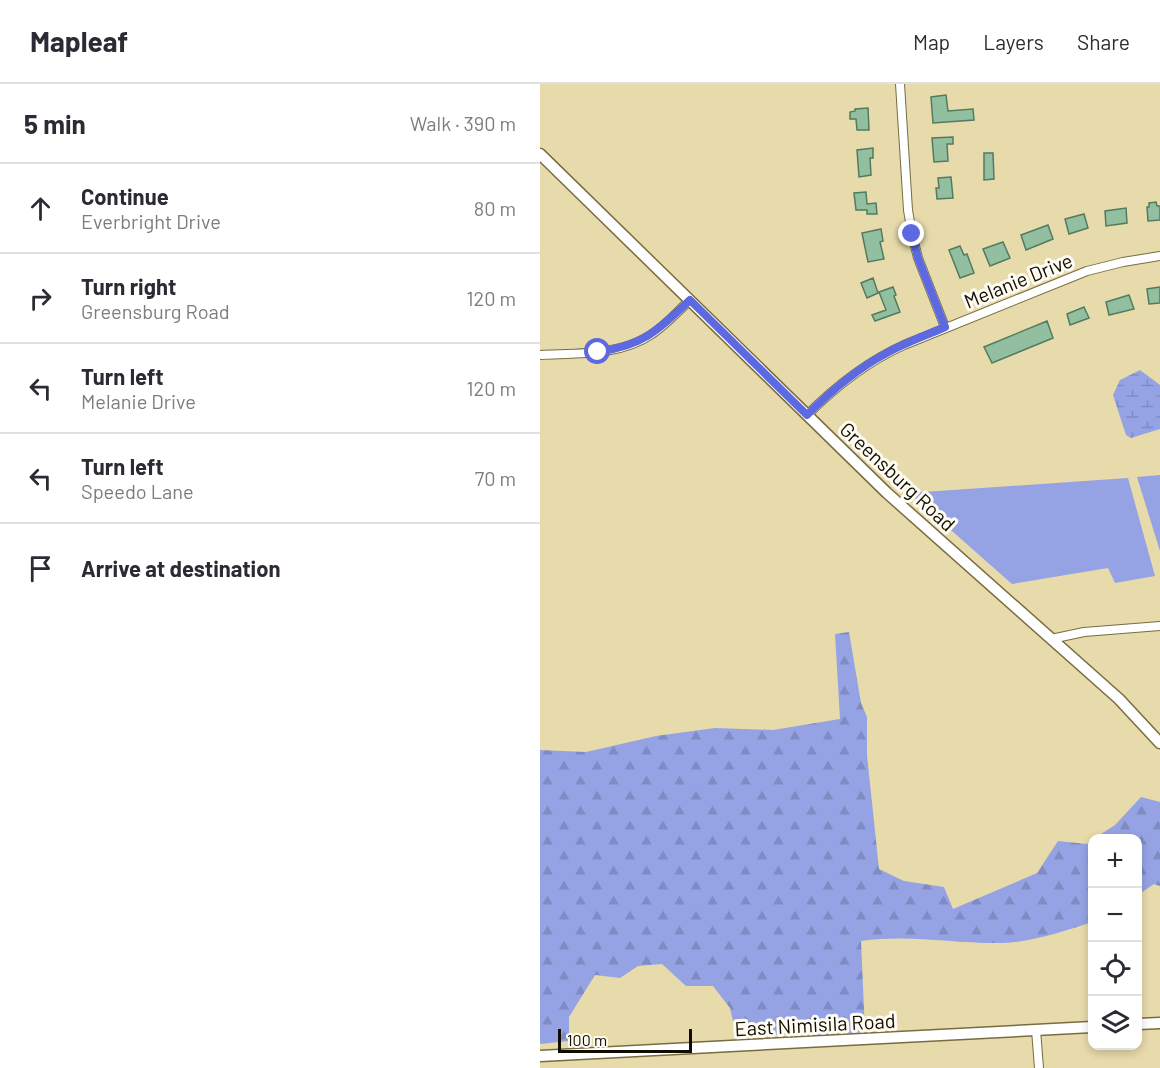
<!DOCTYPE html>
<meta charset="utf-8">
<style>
:root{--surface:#fff;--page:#f7f7f7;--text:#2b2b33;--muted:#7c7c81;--line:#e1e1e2}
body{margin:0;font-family:Barlow,sans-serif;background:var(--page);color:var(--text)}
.controls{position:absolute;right:18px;bottom:18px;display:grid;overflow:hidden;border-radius:12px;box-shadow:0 3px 9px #0003}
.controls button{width:54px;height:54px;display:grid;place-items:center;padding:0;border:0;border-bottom:2px solid var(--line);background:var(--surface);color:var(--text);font:30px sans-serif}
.scale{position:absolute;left:18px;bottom:15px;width:134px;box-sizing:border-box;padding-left:6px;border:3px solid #110c00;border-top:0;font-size:16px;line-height:21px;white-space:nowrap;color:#110c00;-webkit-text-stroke:4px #fefbf2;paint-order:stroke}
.stop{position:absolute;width:18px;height:18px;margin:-14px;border:4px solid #5c69e0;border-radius:50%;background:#fff}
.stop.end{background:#5c69e0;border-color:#fff;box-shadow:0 2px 6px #0008}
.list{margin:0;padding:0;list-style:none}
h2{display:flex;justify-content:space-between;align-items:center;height:78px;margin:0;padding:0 24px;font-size:26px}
h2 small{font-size:20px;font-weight:400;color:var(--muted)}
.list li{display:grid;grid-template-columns:39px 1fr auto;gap:18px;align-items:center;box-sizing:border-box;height:90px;padding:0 24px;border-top:2px solid var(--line)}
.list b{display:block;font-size:22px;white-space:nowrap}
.list p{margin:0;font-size:20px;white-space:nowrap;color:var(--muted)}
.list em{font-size:20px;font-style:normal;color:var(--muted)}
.icon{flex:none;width:33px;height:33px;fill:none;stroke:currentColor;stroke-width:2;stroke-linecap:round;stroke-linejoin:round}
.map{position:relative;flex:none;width:620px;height:984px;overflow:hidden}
header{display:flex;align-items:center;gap:36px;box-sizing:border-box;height:84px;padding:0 30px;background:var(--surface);border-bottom:2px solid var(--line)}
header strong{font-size:28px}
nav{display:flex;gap:33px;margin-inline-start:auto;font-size:21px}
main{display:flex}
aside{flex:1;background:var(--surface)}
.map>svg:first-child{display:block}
</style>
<header>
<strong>Mapleaf</strong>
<nav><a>Map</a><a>Layers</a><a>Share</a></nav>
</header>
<main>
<aside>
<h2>5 min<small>Walk · 390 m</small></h2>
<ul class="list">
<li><svg class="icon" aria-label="ahead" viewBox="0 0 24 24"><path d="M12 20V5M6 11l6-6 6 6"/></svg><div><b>Continue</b><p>Everbright Drive</p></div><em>80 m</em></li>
<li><svg class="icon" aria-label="right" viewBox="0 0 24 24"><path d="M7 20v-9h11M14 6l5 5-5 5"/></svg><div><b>Turn right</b><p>Greensburg Road</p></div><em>120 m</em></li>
<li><svg class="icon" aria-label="left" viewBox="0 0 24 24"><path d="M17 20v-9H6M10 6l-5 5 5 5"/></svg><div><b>Turn left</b><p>Melanie Drive</p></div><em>120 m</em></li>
<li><svg class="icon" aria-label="left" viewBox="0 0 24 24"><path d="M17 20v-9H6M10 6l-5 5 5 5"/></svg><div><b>Turn left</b><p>Speedo Lane</p></div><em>70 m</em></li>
<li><svg class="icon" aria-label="arrive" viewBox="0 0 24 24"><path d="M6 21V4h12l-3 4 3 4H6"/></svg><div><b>Arrive at destination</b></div></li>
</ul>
</aside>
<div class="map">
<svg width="620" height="984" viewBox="0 0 620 984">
<defs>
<pattern id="forest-firs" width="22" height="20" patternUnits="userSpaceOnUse" patternTransform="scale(1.5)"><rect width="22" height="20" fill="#95a3e5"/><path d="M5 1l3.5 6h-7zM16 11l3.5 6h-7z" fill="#7f8bc3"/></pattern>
<pattern id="wetland-marsh" width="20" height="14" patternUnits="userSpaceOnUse" patternTransform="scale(1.5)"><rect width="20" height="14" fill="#95a3e5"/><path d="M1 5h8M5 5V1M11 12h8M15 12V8" fill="none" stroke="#7f8bc3"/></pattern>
</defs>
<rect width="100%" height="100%" fill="#e7daab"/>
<path fill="#95a3e5" d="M620 391V467L597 393Z
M588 394 615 492 575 499 568 484 472 500 369 409Z"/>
<path fill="url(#forest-firs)" d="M309 548 321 619 327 633V671L339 785 364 797 404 803 413 825 497 789 518 757 547 760 552 756V838C525 847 492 858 463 859 414 860 371 850 321 857L325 948 278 951 196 950 190 924 173 902H146L122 880 98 882 80 894 55 891 29 933V957L0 960V666L46 668 116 652 175 644 233 646 300 635 295 550Z
M601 713 620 718V802L614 800 598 811V754H555L575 741Z"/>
<path fill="url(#wetland-marsh)" d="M600 286 620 301V345L591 354 586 351 573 311 580 296Z"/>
<path fill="#93bfa1" stroke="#527b60" stroke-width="1.5" d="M406 11 408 27 433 25 434 36 393 39 391 13Z
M328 24 329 46H317L316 35H310V28L315 27V25Z
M413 53V60H407L408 77 394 78 392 54Z
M333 64V74H330L331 91 319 93 317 66Z
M444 69H453L454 95 444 96Z
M411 93 413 114 397 115 396 104H399L398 94Z
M326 108 327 120 336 119 337 130H327V126H316L314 109Z
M616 118 617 122H620V136L608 137 607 123H609V119Z
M586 124 587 139 566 142 565 127Z
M544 130 548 144 529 150 525 135Z
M508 141 513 155 486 166 481 151Z
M341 145 343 157 340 158 344 175 328 178 322 149Z
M463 158 470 174 450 182 443 165Z
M420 162 424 171 427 170 434 189 420 194 409 166Z
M333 194 338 209 327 214 321 199Z
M353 203 356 211 354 212 360 228 335 237 332 231 346 226 339 208Z
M620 203V219L609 220 607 205Z
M589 211 594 225 569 231 566 218Z
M544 223 549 234 530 241 527 230Z
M507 237 513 254 452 279 444 263Z"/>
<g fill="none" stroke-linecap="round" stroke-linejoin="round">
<defs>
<path id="street" d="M360 0 368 126 372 150 378 174 405 243
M0 271C38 269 80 272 112 250 126 241 138 227 150 216
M267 331C296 302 326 278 364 261L547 187 583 178 620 172
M511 555 544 548 620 542
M496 946 499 984"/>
<path id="secondary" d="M0 70 347 409 579 615 620 659
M598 940 620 939
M0 972 552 943"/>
</defs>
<use href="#street" stroke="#786c40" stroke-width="10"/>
<use href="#secondary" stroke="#786c40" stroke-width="13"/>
<use href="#street" stroke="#fff" stroke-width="8"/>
<use href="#secondary" stroke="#fff" stroke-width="10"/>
</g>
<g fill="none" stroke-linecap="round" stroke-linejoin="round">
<path stroke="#5c69e0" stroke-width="8" d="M58 268C104 261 117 247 150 216L267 331C291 307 315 286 345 270 364 259 385 252 405 243L378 174 372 150"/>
</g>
<g text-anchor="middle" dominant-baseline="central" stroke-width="6" stroke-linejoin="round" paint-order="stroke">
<g font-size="20" fill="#110c00" stroke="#fefbf2">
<text transform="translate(478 196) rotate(-22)">Melanie Drive</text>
<text transform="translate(358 392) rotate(43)">Greensburg Road</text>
<text transform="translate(275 940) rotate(-3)">East Nimisila Road</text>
</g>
</g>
</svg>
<div class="controls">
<button>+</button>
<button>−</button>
<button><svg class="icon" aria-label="locate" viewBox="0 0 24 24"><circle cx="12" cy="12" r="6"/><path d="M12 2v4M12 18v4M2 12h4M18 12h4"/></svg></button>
<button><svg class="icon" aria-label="layers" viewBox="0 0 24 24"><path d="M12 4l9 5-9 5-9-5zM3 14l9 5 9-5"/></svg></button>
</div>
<div class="scale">100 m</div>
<div class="stop" style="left:58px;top:268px"></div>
<div class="stop end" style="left:372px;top:150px"></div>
</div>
</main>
